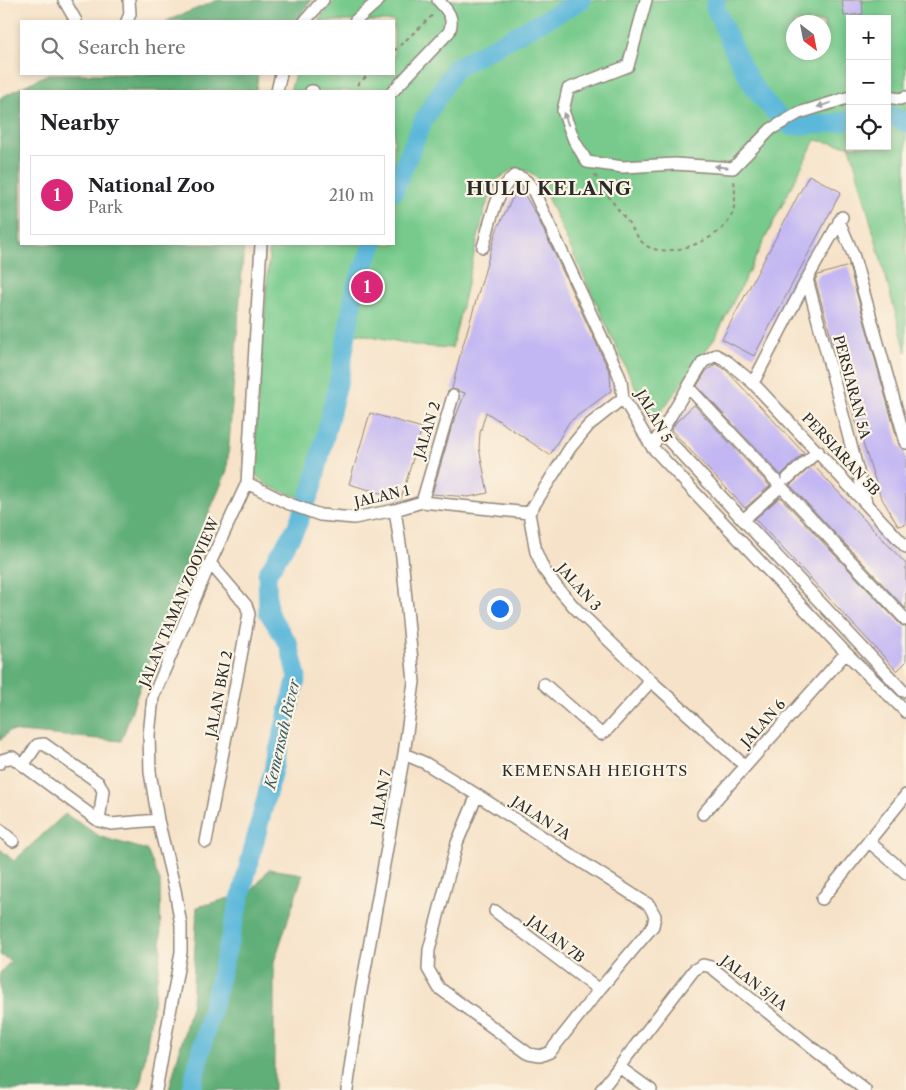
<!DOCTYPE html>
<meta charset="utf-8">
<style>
:root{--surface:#fff;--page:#f2f2f2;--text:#202124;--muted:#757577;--line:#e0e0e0;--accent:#db2777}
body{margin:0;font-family:"Libre Caslon Text",serif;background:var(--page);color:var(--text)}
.controls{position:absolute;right:15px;top:15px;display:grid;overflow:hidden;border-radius:0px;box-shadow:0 2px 8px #0003}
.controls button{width:45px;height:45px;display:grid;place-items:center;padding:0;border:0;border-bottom:1px solid var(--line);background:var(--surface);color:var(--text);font:25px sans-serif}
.compass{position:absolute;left:786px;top:15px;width:45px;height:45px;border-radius:50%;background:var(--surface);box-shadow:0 2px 8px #0003;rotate:148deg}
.you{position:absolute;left:499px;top:608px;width:18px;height:18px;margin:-12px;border:4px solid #fff;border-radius:50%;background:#1a73e8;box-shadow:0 0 0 8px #1a73e833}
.badge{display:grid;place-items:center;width:32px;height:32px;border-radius:50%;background:var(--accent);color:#fff;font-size:16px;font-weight:700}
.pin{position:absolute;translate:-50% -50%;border:2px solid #fff;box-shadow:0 1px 5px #0006}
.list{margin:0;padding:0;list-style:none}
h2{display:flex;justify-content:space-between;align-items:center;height:65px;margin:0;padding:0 20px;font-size:21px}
h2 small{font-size:16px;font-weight:400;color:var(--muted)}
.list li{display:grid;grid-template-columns:32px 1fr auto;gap:15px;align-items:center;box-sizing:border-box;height:80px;margin:0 10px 10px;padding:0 10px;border:1px solid var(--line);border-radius:0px}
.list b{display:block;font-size:19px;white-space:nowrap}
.list p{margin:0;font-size:16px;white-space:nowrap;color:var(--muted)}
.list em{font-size:16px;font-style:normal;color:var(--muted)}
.icon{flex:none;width:28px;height:28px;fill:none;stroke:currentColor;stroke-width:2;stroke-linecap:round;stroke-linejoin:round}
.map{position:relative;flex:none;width:906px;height:1090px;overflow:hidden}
.search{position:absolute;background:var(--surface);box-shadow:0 2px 8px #0003;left:20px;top:20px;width:375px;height:55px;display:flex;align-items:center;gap:12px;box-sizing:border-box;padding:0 18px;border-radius:0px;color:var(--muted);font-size:19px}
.panel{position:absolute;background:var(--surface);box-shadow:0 2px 8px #0003;left:20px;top:90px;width:375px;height:155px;border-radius:0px}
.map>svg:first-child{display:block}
</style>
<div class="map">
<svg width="906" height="1090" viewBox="0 0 906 1090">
<rect width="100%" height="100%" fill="#fcf5e5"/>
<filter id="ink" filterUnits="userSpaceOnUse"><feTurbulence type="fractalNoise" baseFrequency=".02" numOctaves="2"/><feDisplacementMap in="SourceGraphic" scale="10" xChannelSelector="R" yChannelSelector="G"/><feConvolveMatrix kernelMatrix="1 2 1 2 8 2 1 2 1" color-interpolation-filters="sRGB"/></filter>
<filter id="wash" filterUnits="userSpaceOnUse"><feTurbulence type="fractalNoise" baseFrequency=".0096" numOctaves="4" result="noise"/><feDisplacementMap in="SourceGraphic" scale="20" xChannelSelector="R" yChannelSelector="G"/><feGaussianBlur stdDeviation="1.12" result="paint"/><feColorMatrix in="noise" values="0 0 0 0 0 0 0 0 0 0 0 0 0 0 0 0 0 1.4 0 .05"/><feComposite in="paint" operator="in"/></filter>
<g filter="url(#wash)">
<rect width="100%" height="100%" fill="#f6e2c8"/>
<path fill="#77ca8c" stroke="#517a5c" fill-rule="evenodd" d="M337 0H906V352L850 146H887V19H850V146L815 140 715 338 652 424 543 188C536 175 530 170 515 168L498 179 485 208 452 348 419 346 343 330 327 442 312 500C293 494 255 489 252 464 252 460 254 456 254 452L270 244H394V91H290L295 74H394V21H318L331 4ZM794 22H824V52H794Z"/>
<path fill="#61ae78" stroke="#466c52" d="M218 0H312L296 21H166Z
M48 74H258L256 91H21V244H244L227 471 167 610 121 741 9 731 0 741V98Z
M65 814 101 837 147 850 160 881 161 952 141 1083 137 1090H0V973L11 961 0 955V849L14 861Z
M269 869 303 874 274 962V1090H169L192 1003 197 907 251 892Z"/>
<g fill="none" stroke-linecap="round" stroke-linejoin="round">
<path stroke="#5cb8da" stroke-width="19" d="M716 0 715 7C735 52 750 96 791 126L835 123 850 120
M887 117H894L906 123
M394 191 423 121 455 68 582 0
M191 1090 297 677 289 645 268 612 267 574 296 528 313 486 340 375 355 288 373 244"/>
</g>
<g id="blocks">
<path fill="#c3b7f3" d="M842 0H862L863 14 844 16Z
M809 175 841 192 754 356 722 339Z
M519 185 537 216 610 373 611 391 569 422 550 455 486 412 480 433 479 448 488 493 468 497 432 494 451 429 465 393 452 389 459 359 497 229Z
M849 266 899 445 903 450 906 460V524L898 526 880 495 850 404 815 280 818 275Z
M716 364 726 370 804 453 781 475 697 386 707 370Z
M694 405 770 486 745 508 671 430 676 422Z
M370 413 422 428 401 499 349 484Z
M813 465 906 564V609L790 485Z
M780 497 901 625 906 627V662L897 671 755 519Z"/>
</g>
</g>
<g filter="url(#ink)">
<use href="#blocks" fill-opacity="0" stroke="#90867a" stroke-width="1"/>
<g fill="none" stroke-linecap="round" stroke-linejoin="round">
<defs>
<path id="minor" d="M64 0 76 21
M646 0 628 66 568 89 563 111 574 140 587 162 623 167 675 164 733 168 771 129 799 113 850 97
M127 21 130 14 129 0
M305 21 323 0
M355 21 379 0
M277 91 281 74
M311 91H313
M393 91 449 32C455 18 448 11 438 0
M887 97 900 99 906 97
M839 221 853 254 906 443
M483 247C490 224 495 192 514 176 525 177 529 183 534 192L617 370 621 381 623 398 652 447 846 653 906 712
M807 279 866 502
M753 383 807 279 842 217
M688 387 906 620
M623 398 589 425 570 448 529 513 536 552 544 570 557 587 575 608 651 681 745 766
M661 432 903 691
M652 447 703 362 716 355 728 362 753 383 906 547
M788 478 818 451
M247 483 287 503 320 515 354 518 395 510 422 502 529 513
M422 502 453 396
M743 520 781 486
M544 684 601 734 606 731 651 681
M404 754 425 763 477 795 649 905 655 916 653 926 599 990 550 1052 540 1056 529 1054 439 988 428 969 429 950 457 843 477 795
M0 763 2 760 12 757 99 821 111 824 158 820
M24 764 37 745 44 744 99 783 103 791 99 821
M703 814 846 653
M0 830 13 841
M206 842 249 614 246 605 210 563
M869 842 906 873
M822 899 906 795
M495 911 599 990
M619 1067 651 1090
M156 1090 181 952V925L175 890 158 820 150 772 149 735 153 697 210 563 247 483 261 244
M347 1090 360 997 404 754 414 682 402 557 395 510
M601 1090 694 970 703 965 711 967 865 1090"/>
</defs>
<use href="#minor" stroke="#90867a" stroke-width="14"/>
<path stroke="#90867a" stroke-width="2" stroke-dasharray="4 4" stroke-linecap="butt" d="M394 51 435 13
M357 85 369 74
M595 175C605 192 616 207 628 222 633 228 637 238 644 244 664 261 717 241 729 220 737 207 735 192 734 179"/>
<use href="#minor" stroke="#fff" stroke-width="11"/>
</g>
<defs><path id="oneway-solid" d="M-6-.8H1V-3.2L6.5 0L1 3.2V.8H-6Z" transform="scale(1.25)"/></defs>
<g fill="#a0a0a0">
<use href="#oneway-solid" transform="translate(824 105) rotate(162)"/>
<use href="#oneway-solid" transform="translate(566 119) rotate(-111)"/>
<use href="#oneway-solid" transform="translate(721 167) rotate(-174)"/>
</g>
</g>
<g text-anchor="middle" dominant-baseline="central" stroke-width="4.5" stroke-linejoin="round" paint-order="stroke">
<g font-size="14" fill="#2b2b2b" stroke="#fcf5e5">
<text transform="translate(852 387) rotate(75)">PERSIARAN 5A</text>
<text transform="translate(654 416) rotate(60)">JALAN 5</text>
<text transform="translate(427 430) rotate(-73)">JALAN 2</text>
<text transform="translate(841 454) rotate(47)">PERSIARAN 5B</text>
<text transform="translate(382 496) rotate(-13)">JALAN 1</text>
<text transform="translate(579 587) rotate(49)">JALAN 3</text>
<text transform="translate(179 602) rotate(-67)">JALAN TAMAN ZOOVIEW</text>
<text transform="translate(219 694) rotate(-79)">JALAN BKI 2</text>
<text transform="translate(763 723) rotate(-48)">JALAN 6</text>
<text transform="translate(381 798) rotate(-80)">JALAN 7</text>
<text transform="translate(541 818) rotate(33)">JALAN 7A</text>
<text transform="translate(556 939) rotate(37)">JALAN 7B</text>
<text transform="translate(754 983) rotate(38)">JALAN 5/1A</text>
</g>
<g font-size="15" font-style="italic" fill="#3c5c68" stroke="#fcf5e5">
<text transform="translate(282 734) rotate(-77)">Kemensah River</text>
</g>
<g font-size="15" letter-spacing="1" fill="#2b2b2b" stroke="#fcf5e5">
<text x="595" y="770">KEMENSAH HEIGHTS</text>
</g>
<g font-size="19" font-weight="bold" letter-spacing="1" fill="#2b2b2b" stroke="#fcf5e5">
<text x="549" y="188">HULU KELANG</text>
</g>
</g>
</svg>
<div class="controls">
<button>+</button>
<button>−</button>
<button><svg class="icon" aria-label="locate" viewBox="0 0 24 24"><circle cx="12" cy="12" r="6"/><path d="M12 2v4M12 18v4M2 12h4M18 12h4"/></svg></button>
</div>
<svg class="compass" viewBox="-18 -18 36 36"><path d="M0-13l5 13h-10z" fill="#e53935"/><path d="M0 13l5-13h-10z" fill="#757577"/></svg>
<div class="you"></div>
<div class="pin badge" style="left:367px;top:287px">1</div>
<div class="search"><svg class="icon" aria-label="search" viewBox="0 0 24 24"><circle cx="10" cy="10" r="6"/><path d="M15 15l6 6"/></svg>Search here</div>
<section class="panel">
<h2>Nearby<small></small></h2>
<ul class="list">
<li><span class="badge">1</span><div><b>National Zoo</b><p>Park</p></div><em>210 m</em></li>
</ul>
</section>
</div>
